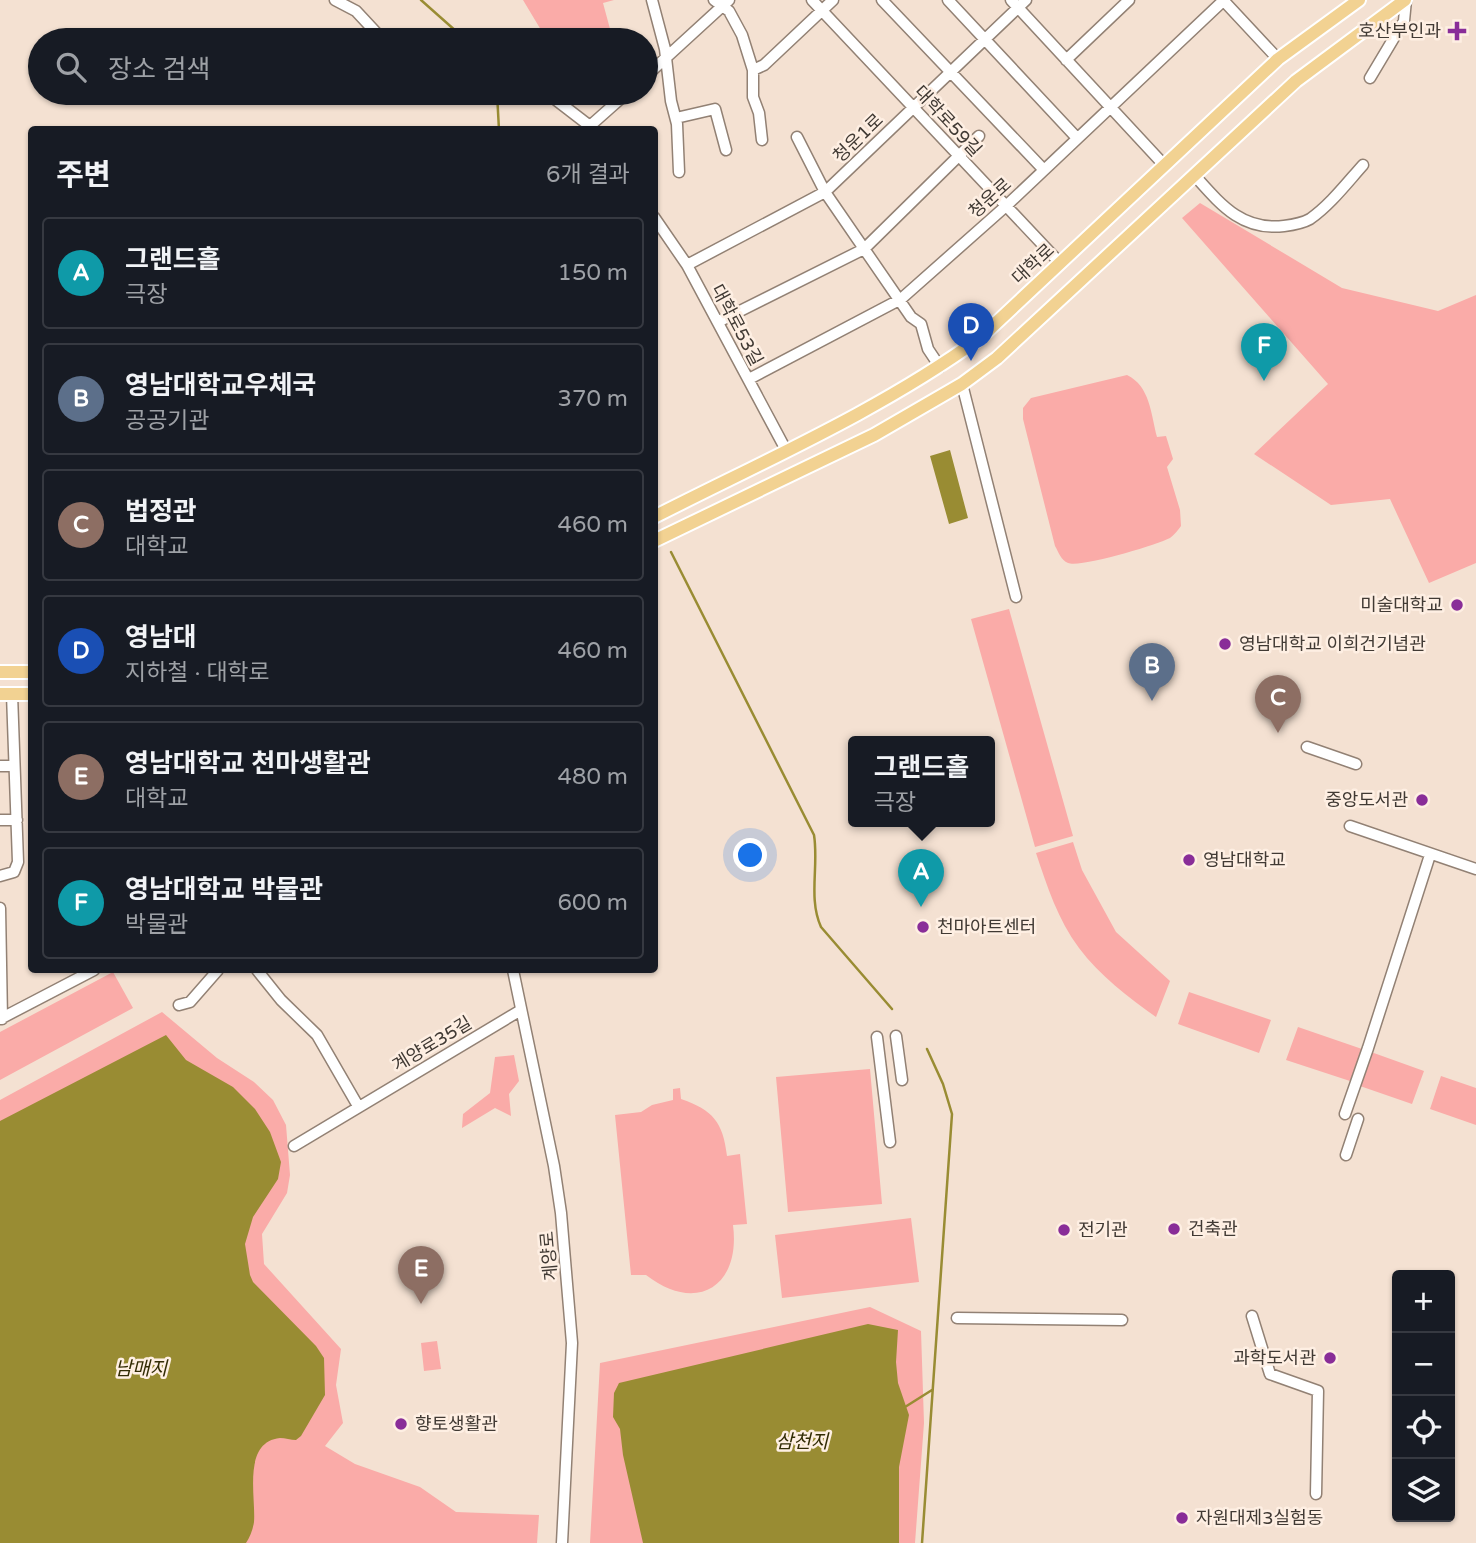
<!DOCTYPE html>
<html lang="ko">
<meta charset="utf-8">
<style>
:root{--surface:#171b24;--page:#242831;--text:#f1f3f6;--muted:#9ea1a6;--line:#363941;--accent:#c29acc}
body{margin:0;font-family:"Varela Round","Noto Sans KR",sans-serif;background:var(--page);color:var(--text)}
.controls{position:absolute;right:21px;bottom:21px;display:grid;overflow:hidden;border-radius:7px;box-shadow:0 2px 5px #0004}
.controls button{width:63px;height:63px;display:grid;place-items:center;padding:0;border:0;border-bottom:2px solid var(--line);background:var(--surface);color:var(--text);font:35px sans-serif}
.you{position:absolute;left:751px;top:856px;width:24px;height:24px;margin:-18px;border:5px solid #fff;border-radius:50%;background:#1a73e8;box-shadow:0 0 0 10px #1a73e833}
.badge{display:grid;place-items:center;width:46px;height:46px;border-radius:50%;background:var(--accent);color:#fff;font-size:23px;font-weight:700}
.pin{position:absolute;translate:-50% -58px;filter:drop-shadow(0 2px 4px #0008)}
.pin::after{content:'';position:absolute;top:37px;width:24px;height:21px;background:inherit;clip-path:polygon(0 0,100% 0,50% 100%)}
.popup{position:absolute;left:848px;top:736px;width:147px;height:91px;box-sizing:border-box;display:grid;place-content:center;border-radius:7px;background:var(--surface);filter:drop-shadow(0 2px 5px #0005);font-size:23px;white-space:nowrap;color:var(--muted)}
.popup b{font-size:26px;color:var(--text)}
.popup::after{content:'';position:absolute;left:50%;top:100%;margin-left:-14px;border:14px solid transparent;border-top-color:var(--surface)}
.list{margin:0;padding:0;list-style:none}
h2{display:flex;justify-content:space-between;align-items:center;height:91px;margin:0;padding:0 28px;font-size:30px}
h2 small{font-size:23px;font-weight:400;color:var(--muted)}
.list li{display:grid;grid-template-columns:46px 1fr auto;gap:21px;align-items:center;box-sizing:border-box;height:112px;margin:0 14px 14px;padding:0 14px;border:2px solid var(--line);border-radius:7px}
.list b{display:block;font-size:26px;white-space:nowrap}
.list p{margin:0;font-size:23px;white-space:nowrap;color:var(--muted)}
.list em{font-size:23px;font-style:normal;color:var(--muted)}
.icon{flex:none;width:38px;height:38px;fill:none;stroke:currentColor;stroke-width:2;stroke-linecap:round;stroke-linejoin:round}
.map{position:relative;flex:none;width:1476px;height:1543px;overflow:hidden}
.search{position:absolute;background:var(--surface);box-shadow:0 2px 5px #0004;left:28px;top:28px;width:630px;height:77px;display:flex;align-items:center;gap:18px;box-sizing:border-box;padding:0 24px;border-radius:38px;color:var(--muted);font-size:26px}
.panel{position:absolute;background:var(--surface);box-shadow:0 2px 5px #0004;left:28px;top:126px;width:630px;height:847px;border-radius:7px}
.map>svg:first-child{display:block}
</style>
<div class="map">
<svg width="1476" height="1543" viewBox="0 0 1476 1543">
<rect width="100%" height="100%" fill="#f4e1d2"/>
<path fill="#faaba8" d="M523 0H614L603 3 613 40H547Z
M1200 203 1342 288 1438 311 1476 295V563L1429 583 1390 499 1331 505 1254 454 1328 384 1182 218Z
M1127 375C1150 386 1151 414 1157 437L1166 436 1173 459 1167 467 1180 510 1181 526C1178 530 1174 535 1170 538 1156 545 1081 568 1068 563 1061 560 1059 553 1055 546L1023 419V408L1031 398Z
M1009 609 1073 836 1035 847 971 619Z
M1073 842 1082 870 1116 932 1170 981 1156 1017C1128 997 1100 976 1079 948 1058 920 1047 886 1036 853Z
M113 972 133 1008 0 1080V1032Z
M1189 992 1271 1020 1259 1053 1178 1024Z
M162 1012 217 1058 254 1082 273 1100 286 1125 290 1175 287 1193 262 1234 264 1264 341 1349 336 1385 343 1423 325 1446 355 1464 420 1487 456 1512 539 1515 537 1543H0V1100Z
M1298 1027 1362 1049 1350 1081 1286 1060Z
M1371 1052 1424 1071 1412 1104 1360 1086Z
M514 1055 519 1081 509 1094 511 1116 495 1108 462 1128 463 1114 490 1093 495 1057Z
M870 1069 882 1204 788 1212 776 1077Z
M1441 1076 1476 1088V1125L1430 1109Z
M680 1088 681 1099C713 1110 723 1122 727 1156L740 1154 747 1224 733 1225C741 1287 696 1314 646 1275H631L615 1115 641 1112 652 1105 673 1100V1089Z
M911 1218 919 1282 782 1298 775 1235Z
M870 1307 921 1331 924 1423 915 1543H590L600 1363Z
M437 1341 441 1369 424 1371 421 1343Z"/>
<path fill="#998c33" d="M950 450 968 518 949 524 930 456Z
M166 1035 186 1060 233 1087 255 1109 270 1132 281 1162 278 1179 253 1217 245 1244 250 1275 253 1282 316 1346 324 1358 325 1395 301 1436 296 1440C291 1440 285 1438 280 1438 242 1442 256 1497 254 1522 253 1529 250 1537 246 1543H0V1121Z
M868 1324 898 1330 896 1362 898 1383 909 1415 899 1467V1543H643L623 1455 620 1429 613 1417 614 1393 619 1383Z"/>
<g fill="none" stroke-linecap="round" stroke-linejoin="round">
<path stroke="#998c33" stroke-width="2.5" d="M421 0 466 40
M497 93 499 130
M671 552 814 835C819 866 808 898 821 927L892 1009
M905 1407 932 1390
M922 1543 952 1114 943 1084 927 1049"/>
<defs>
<path id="minor" d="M335 0 356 11 383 40
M652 0 665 49 671 101 677 124 679 172
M714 0 729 11 742 35 753 70V97L759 113 762 140
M812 0 1060 263
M882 0 1044 170
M948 0 1077 138
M1011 0 1165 166
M1223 0 1278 59
M1066 60 1129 0
M753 70 764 65 833 0
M646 76 729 0
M1370 78 1404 21 1406 0
M547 93 595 130
M676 118 715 109 726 150
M591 125 627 93
M797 137 825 192 911 317 921 324 928 349 940 367
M1195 176C1221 205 1242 231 1284 226 1292 225 1303 223 1310 219 1330 205 1346 184 1363 165
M654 217 687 265 786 450
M687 265 825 192 1026 0
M718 322 864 249 979 136
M749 379 901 299 1006 206 1224 0
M962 384 1016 597
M1307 747 1356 764
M0 766H14
M0 820H17
M1350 826 1476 869
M0 876 14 872 18 862 12 694
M0 908 2 1019
M257 970 281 1000 317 1035 358 1106
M513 970 554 1166 561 1213 572 1343 562 1543
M179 1005 190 1002 218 970
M0 1019 94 970
M896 1036 902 1080
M877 1037 890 1142
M1345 1114 1368 1048 1430 855
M294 1146 521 1010
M1346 1155 1358 1119
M1252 1316 1270 1374 1318 1391 1316 1494
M957 1318 1122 1320"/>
<path id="major" d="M654 517C764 461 881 410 980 338L1278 59 1359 0
M654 541 874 435 962 384 997 358 1296 81 1405 0
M0 672H32
M0 694H32"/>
</defs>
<use href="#minor" stroke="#928174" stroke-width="13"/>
<use href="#major" stroke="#fff" stroke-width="16"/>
<use href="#minor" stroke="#fff" stroke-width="10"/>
<use href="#major" stroke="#f2d292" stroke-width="12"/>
</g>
<g fill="#892d98" stroke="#feefe3" stroke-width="2.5">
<path d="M1453.5 20.5h7v7h7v7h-7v7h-7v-7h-7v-7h7z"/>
<circle cx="1457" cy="605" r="7"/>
<circle cx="1225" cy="644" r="7"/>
<circle cx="1422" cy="800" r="7"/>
<circle cx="1189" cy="860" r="7"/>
<circle cx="923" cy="927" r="7"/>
<circle cx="1174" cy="1229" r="7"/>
<circle cx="1064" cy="1230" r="7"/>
<circle cx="1330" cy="1358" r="7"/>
<circle cx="401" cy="1424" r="7"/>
<circle cx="1182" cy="1518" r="7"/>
</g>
<g text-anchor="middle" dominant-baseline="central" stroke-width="5" stroke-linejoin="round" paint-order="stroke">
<g font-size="18" fill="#413a34" stroke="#feefe3" text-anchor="start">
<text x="1441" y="31" text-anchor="end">호산부인과</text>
<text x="1443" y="605" text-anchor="end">미술대학교</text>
<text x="1239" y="644">영남대학교 이희건기념관</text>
<text x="1408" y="800" text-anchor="end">중앙도서관</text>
<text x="1203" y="860">영남대학교</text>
<text x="937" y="927">천마아트센터</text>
<text x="1188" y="1229">건축관</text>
<text x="1078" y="1230">전기관</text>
<text x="1316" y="1358" text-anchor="end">과학도서관</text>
<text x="415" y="1424">향토생활관</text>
<text x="1196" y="1518">자원대제3실험동</text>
</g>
<g font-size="18" fill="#413a34" stroke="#feefe3">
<text transform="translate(948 121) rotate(47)">대학로59길</text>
<text transform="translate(858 138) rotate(-44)">청운1로</text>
<text transform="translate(990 198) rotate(-42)">청운로</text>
<text transform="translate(1033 264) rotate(-43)">대학로</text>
<text transform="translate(737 325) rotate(62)">대학로53길</text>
<text transform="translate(432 1044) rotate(-31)">계양로35길</text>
<text transform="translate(549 1256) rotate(-95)">계양로</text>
</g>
<g font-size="19" font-style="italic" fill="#322c05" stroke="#feefe3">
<text x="141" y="1369">남매지</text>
<text x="802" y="1442">삼천지</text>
</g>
</g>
</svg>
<div class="controls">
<button>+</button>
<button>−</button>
<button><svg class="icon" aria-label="locate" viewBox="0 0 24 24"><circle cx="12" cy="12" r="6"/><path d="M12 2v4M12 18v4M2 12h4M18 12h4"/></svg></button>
<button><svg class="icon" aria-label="layers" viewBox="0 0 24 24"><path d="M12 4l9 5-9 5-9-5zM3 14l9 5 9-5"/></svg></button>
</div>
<div class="you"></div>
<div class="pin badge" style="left:921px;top:907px;background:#0f9aa8">A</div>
<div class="popup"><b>그랜드홀</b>극장</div>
<div class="pin badge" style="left:1152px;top:701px;background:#5c6f8a">B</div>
<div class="pin badge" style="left:1278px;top:733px;background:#8d6e63">C</div>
<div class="pin badge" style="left:971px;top:361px;background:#1a4fb4">D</div>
<div class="pin badge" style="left:421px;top:1304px;background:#8d6e63">E</div>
<div class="pin badge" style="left:1264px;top:381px;background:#0f9aa8">F</div>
<div class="search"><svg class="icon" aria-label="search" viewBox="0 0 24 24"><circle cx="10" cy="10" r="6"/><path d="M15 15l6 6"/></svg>장소 검색</div>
<section class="panel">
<h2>주변<small>6개 결과</small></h2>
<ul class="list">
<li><span class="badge" style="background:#0f9aa8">A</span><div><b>그랜드홀</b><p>극장</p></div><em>150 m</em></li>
<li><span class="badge" style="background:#5c6f8a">B</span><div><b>영남대학교우체국</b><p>공공기관</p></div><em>370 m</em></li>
<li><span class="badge" style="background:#8d6e63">C</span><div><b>법정관</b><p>대학교</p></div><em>460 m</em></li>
<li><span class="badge" style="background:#1a4fb4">D</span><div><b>영남대</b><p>지하철 · 대학로</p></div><em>460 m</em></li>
<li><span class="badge" style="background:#8d6e63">E</span><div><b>영남대학교 천마생활관</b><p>대학교</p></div><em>480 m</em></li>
<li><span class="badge" style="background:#0f9aa8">F</span><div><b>영남대학교 박물관</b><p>박물관</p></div><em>600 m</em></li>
</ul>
</section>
</div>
